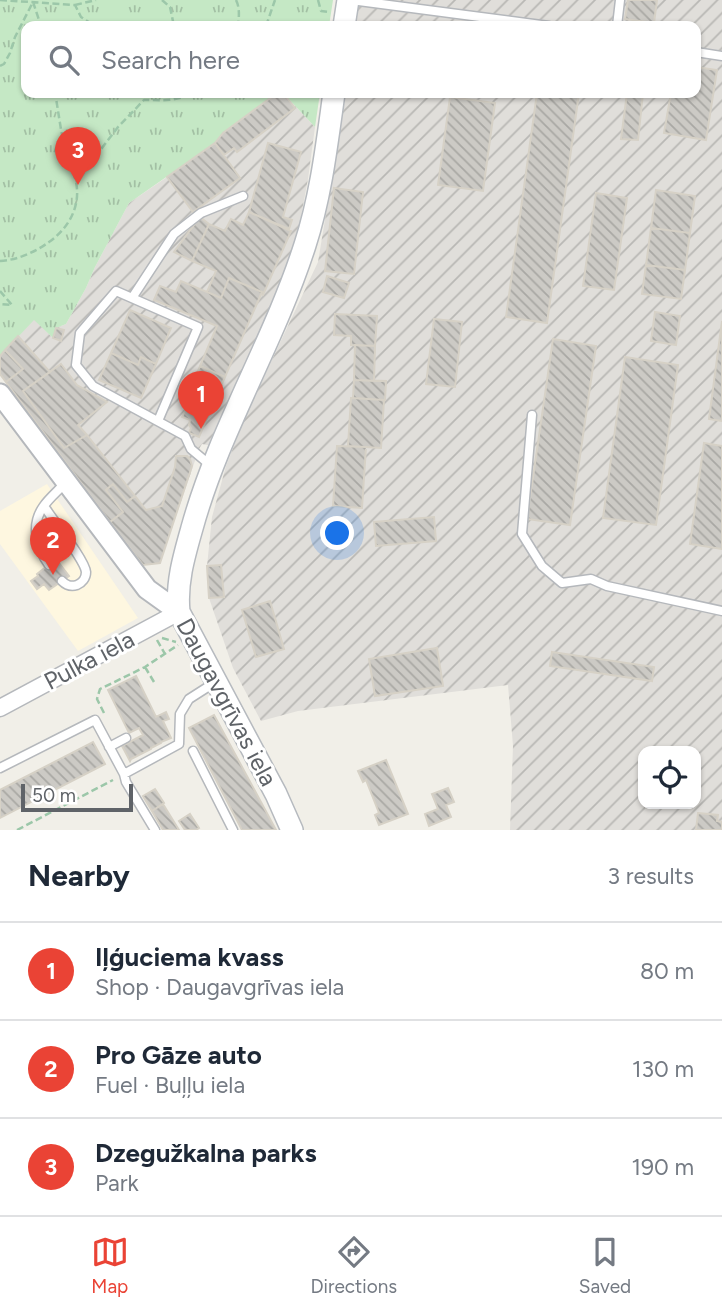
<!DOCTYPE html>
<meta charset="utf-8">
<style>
:root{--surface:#fff;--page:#f6f6f7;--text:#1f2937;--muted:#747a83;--line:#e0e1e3;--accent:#ea4335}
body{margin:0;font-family:Figtree,sans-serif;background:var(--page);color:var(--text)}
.controls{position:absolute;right:21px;bottom:21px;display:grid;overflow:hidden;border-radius:14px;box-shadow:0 2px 5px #0004}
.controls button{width:63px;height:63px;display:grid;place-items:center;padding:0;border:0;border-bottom:2px solid var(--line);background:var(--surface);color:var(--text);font:35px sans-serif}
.scale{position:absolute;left:21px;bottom:18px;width:112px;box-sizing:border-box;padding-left:7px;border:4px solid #5f6368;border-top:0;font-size:19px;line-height:24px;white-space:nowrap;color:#5f6368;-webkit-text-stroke:5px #fff;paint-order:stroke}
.you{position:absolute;left:338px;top:534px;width:24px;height:24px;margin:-18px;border:5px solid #fff;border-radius:50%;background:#1a73e8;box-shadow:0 0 0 10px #1a73e833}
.badge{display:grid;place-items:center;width:46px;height:46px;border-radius:50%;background:var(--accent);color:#fff;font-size:23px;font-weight:700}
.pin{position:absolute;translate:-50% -58px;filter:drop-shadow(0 2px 4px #0008)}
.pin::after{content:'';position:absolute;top:37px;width:24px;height:21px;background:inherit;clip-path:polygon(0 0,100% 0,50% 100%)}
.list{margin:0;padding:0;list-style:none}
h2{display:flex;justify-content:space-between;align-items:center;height:91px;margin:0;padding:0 28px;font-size:30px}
h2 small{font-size:23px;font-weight:400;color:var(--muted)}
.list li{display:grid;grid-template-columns:46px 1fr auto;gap:21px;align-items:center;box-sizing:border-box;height:98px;padding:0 28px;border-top:2px solid var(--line)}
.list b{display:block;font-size:26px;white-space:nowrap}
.list p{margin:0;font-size:23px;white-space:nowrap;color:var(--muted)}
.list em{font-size:23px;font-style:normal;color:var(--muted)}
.icon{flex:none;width:38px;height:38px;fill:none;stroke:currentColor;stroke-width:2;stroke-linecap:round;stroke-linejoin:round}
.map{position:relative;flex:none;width:722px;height:830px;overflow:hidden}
.search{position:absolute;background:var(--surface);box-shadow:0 2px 5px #0004;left:21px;right:21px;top:21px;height:77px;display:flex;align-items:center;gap:18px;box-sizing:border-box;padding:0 24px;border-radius:14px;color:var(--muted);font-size:26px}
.sheet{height:385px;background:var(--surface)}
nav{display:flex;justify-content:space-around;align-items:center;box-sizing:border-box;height:98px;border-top:2px solid var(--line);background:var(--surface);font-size:19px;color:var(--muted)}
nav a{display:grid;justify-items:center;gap:4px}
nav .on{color:var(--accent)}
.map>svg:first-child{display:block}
</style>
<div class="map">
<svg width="722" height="830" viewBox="0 0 722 830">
<defs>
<pattern id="industrial-furrows" width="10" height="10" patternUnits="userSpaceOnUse" patternTransform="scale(1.75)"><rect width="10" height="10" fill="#e0deda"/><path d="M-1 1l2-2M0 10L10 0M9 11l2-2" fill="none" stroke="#b9b8b5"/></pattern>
<pattern id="park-tufts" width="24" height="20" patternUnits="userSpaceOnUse" patternTransform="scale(1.75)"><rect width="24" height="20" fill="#c5e8c5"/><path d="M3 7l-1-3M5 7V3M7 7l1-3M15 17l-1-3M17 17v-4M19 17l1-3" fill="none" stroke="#a3c0a4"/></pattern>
<pattern id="building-back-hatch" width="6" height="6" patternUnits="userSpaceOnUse" patternTransform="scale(1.75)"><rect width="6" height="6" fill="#cccac5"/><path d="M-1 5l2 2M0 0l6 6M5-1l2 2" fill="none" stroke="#a9a8a4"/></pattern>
</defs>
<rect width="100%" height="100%" fill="#f1efe8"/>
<path fill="#fef7e0" d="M47 484 138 618 78 651 0 544V511Z"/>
<path fill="url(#industrial-furrows)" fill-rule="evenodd" d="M359 0H722V830H510L513 746 508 685 298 711 261 721 233 668 209 598 207 566 212 517 226 466 246 415 318 262 346 93H696V26H356ZM643 751H696V804H643Z
M277 93H283L315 127 308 179 298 232 282 277 212 446 202 444 199 449 160 563 143 565 0 374V356L34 319 53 338 56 328 66 324 86 288 95 267 129 203 167 177Z"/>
<path fill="url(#park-tufts)" d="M0 0H333L329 26H26V93H277L223 133 215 143 129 203 95 267 86 288 66 324 56 328 53 338 34 320 0 356Z
M283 93H320L315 127Z"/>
<path fill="url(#building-back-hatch)" stroke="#d6d1c6" stroke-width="2" d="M628 0H657L654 23 625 19Z
M696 67 717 70 706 140 664 133 671 93H696Z
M277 93H283L295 108 237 152 234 148 224 155 215 143 223 133Z
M537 93H579L547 323 506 317Z
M627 93H643L638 140 621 139Z
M450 97 495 103 483 191 438 185Z
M215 143 240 178 193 212 167 177Z
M268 143 301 152 283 217 292 220 289 229 249 212Z
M334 188 363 192 354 274 325 271Z
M656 190 695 196 690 233 651 228Z
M596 193 627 198 614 290 583 286Z
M249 212 291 231 263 295 261 294 262 292 229 278 221 298 207 292 216 271 192 261 209 224 225 231 231 219 243 225Z
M200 217 209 224 192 261 174 252Z
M651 228 690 233 685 270 646 265Z
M646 265 685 270 681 299 642 294Z
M327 276 349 283 344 298 323 292Z
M229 278 262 292 225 377 200 366 217 326 154 300 160 286 176 292 181 281 221 298Z
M130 310 171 328 156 364 141 357 138 365 111 353Z
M655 312 680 316 676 345 651 341Z
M335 314 377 316 375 346 351 345V336L334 335Z
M434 319 462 322 455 387 426 384Z
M722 321V421L709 419Z
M56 328 64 330 61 341 53 338Z
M18 336 50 372 23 391 64 448 87 435 135 496 127 502 113 484 106 490 123 512 110 522 6 382 23 369 5 350Z
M553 339 596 346 570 525 527 519Z
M355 345 375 346 374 381 354 380Z
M5 350 23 369 6 382 0 374V356Z
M111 353 138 365 141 357 156 364 141 398 99 380Z
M625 357 678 365 656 525 603 518Z
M61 364 77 385 107 402 78 425 87 435 64 448 23 391Z
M200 366 225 377 208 416 183 406Z
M354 380 386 381 385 400 353 398Z
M351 398 384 400 381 448 348 446Z
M187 407 208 416 199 437 189 433 191 428 189 425 190 420 182 417Z
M704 443 722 446V549L690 544Z
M337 446 366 447 362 508 333 506Z
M176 456H187L190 459 192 466 160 563 143 565 110 522 123 512 106 490 113 484 127 502 135 496 146 510 162 506 175 467Z
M434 517 436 541 376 546 374 522Z
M56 559 69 576 49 590 44 584 37 589 31 581 38 576 37 574Z
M221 565 224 597 209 598 207 566Z
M270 601 284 649 256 657 242 610Z
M437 648 443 686 375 696 369 659Z
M552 652 654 667 652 681 550 666Z
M136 676 156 717 166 712 169 719 163 721 171 738 161 742V743L151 748V749L131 759 130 761 122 746 143 735 139 728 129 733 108 690Z
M214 715 276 830H242L189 728Z
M93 742 105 764 0 818V790Z
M386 760 408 814 379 825 375 815 379 813 366 780 363 782 358 771Z
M448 788 454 802 446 805 451 817 429 826 425 814 438 809 432 794Z
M155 789 164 803 152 811 143 796Z
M163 804 179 830H163L152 811Z
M698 813 718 815 717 821 722 822V830H696Z
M190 814 199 828 196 830H185L179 821Z"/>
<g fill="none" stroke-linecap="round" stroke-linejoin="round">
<defs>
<path id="service" d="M351 0 549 26
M617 26 620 0
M696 52 722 56
M132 298 174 234 201 213 243 196
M532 415 522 534 542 566 562 583 591 579 607 586 722 611
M158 421 198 327 116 291 80 333 76 365 93 386 185 436 191 449 210 465
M44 506C52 519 85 560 86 572 86 578 82 583 77 585 70 587 66 585 62 581
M49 565C37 548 30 526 43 507 49 498 59 490 66 482
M109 747 126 738
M193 751 233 830
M0 768 95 720 124 774 126 782 155 830
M124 774 179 744 180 714 189 699 214 683"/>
<path id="minor" d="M0 708 179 612"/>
<path id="tertiary" d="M0 394 147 589 179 612"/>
<path id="secondary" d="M344 26 348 0
M292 830 276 794 179 612C176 583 184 556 192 528 219 430 274 342 305 245 321 196 327 143 334 93"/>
</defs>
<use href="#service" stroke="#b5b8bc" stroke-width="11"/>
<use href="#minor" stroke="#b5b8bc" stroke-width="19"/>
<use href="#tertiary" stroke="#b5b8bc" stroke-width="23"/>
<use href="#secondary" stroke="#b6babf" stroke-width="24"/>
<path stroke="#9cc7a9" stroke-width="2.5" stroke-dasharray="7 3.5" stroke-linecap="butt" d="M0 0 75 5 81 17 95 26
M162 0 170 7 174 26
M236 0C240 8 239 17 238 26
M318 0 321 11 328 12
M33 2 41 26
M75 5 96 0
M266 26 275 0
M0 66 4 64 10 53 15 37 33 2
M76 182 118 127 144 100C160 100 177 102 192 93
M0 261C18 260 35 252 49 242 69 228 81 206 76 182 74 173 70 165 67 156 61 136 59 114 55 93
M0 291 12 305 0 304
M162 638 176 642
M157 640 165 654
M145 667 154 682
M104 713 97 699 100 689 145 667 178 645
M17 830 113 780"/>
<use href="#service" stroke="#fff" stroke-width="8"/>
<use href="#minor" stroke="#fff" stroke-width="16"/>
<use href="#tertiary" stroke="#fff" stroke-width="19"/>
<use href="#secondary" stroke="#fff" stroke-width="21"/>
</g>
<g text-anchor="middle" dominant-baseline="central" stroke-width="6" stroke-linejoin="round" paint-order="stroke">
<g font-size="24" fill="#5f6368" stroke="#fff">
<text transform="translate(89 660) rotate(-28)">Pulka iela</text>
<text transform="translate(227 702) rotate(62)">Daugavgrīvas iela</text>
</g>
</g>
</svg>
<div class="controls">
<button><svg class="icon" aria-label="locate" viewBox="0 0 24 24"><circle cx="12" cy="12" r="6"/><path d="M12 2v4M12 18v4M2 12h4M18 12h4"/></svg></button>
</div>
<div class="scale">50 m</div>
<div class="you"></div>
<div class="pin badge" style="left:201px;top:429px">1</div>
<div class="pin badge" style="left:53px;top:575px">2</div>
<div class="pin badge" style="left:78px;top:185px">3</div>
<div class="search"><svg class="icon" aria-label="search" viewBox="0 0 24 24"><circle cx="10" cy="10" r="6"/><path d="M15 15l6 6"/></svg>Search here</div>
</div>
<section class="sheet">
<h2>Nearby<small>3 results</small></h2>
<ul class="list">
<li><span class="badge">1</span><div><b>Iļģuciema kvass</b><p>Shop · Daugavgrīvas iela</p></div><em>80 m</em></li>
<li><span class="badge">2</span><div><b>Pro Gāze auto</b><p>Fuel · Buļļu iela</p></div><em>130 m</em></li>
<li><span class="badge">3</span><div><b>Dzegužkalna parks</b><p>Park</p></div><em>190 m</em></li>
</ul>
</section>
<nav>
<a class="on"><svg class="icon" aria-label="map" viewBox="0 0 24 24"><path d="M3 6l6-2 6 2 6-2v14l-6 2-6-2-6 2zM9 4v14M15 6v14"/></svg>Map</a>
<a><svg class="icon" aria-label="directions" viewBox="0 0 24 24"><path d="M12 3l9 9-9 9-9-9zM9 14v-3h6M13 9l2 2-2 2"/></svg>Directions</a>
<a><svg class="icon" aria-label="saved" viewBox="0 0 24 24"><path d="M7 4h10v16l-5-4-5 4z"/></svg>Saved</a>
</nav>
